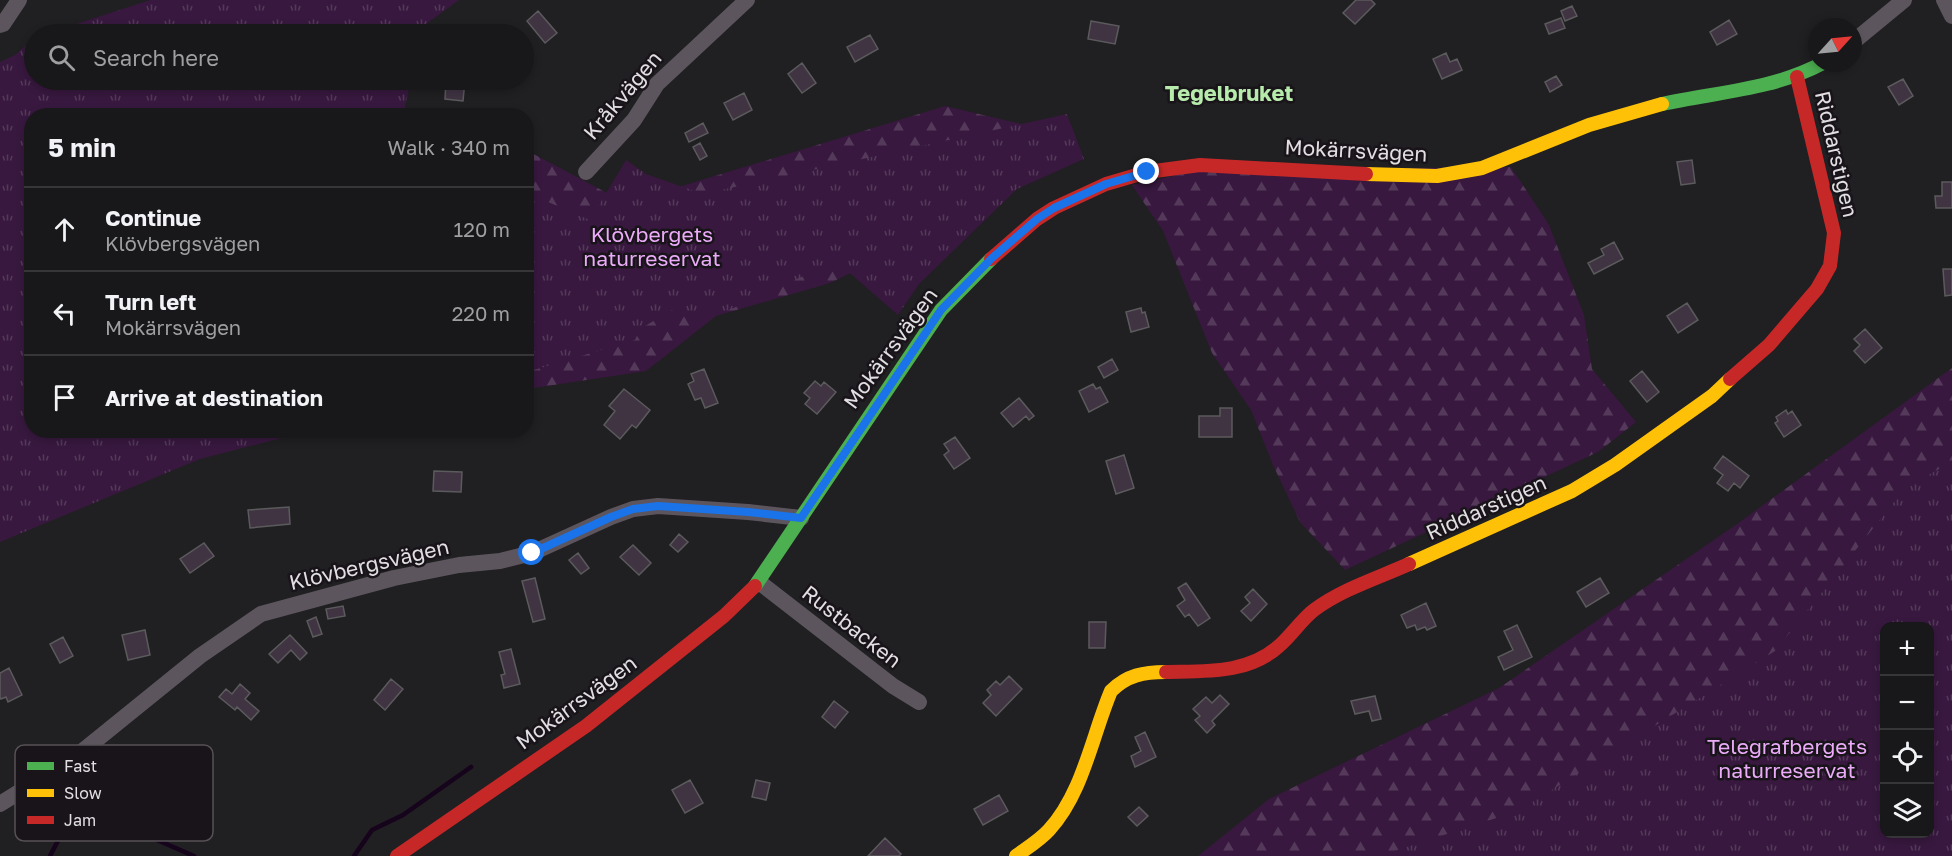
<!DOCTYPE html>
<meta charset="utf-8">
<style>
:root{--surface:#181719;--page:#212022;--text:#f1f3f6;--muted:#9f9fa2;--line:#363638}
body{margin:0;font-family:"Golos Text",sans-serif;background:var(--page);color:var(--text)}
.controls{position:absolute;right:18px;bottom:18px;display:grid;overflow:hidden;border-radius:12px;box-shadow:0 3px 9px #0003}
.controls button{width:54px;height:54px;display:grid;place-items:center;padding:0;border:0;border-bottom:2px solid var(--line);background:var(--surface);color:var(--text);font:30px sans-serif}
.compass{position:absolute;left:1808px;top:18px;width:54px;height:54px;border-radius:50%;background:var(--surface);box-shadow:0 3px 9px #0003;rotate:63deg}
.stop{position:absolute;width:18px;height:18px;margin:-14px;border:4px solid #1a73e8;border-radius:50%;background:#fff}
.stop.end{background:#1a73e8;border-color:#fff;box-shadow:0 2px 6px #0008}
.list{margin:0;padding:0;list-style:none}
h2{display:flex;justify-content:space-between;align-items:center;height:78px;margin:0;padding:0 24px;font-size:26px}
h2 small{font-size:20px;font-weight:400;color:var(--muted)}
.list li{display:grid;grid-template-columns:39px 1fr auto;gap:18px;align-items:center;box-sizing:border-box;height:84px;padding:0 24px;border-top:2px solid var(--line)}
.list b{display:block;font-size:22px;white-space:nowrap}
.list p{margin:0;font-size:20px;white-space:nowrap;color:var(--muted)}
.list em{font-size:20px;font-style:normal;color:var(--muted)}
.icon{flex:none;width:33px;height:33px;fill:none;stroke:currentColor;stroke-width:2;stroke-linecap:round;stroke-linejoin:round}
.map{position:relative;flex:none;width:1952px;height:856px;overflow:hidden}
.search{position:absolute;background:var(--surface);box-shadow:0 3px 9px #0003;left:24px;top:24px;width:510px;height:66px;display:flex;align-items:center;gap:15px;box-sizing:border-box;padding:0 21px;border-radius:33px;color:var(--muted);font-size:22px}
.panel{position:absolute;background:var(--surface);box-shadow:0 3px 9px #0003;left:24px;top:108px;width:510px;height:330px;border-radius:24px}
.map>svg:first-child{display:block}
</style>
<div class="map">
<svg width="1952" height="856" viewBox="0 0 1952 856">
<defs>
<pattern id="forest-firs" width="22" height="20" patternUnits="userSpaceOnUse" patternTransform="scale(1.5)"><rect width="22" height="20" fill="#38183f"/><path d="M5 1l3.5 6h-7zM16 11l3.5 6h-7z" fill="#54395a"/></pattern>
<pattern id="park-tufts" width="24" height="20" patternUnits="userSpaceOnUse" patternTransform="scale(1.5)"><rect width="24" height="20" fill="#38183f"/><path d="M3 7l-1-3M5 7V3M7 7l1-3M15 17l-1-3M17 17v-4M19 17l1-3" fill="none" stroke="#54395a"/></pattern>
</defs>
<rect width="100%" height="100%" fill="#201f21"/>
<path fill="url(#forest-firs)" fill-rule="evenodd" d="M945 106 1076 137 929 235 830 283 716 316 646 371 527 389 526 150 626 203Z
M1511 167 1549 225 1584 315 1592 369 1636 422 1598 452 1345 570 1300 522 1273 465 1251 410 1212 353 1163 231 1132 185 1200 170Z
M1952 368V856H1198L1269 799 1499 688 1737 524ZM1884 626H1930V834H1884Z"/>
<path fill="url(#park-tufts)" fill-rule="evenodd" d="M150 0H459L422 27 420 34H46Z
M34 38V80H411L403 115 32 116V430L309 431 200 459 0 542V62L15 55Z
M1067 114 1084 159 1017 189 919 284 898 315 836 261 716 316 672 310 640 329 635 340 527 372V193L590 220 626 160 646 174 703 194Z
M1952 462V856H1379L1518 811 1775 651 1906 487ZM1884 626H1930V834H1884Z"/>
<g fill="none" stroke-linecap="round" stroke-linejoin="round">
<path stroke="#16031c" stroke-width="4.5" d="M50 856 75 808 79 806 194 856
M354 856 372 830 403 815 471 767"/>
</g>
<path fill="#403443" stroke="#5b5a5c" stroke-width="1.5" d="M1356 0H1371L1375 4 1355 24 1343 13Z
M1572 6 1577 16 1565 21 1561 11Z
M538 11 557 33 545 43 527 21Z
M1561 18 1565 28 1549 34 1545 24Z
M1729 20 1737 34 1717 45 1710 32Z
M1091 21 1119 26 1115 44 1088 39Z
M870 35 878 49 855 62 847 47Z
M1446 53 1450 62 1457 59 1462 70 1442 79 1433 59Z
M802 63 816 83 802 93 788 74Z
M1556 76 1562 85 1550 92 1545 82Z
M1903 79 1913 96 1899 105 1888 87Z
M446 80H465L463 101 445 99Z
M744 93 752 110 733 120 724 103Z
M703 123 708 133 689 142 685 133Z
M700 143 707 156 700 160 693 147Z
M1692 160 1695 183 1681 185 1677 162Z
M1942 182H1952V208H1936L1935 196H1942Z
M1614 242 1623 259 1594 274 1588 263 1604 255 1601 249Z
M1943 269H1952V295L1945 296Z
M1687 303 1698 320 1678 333 1667 316Z
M1141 308 1142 313 1145 312 1149 327 1131 332 1126 312Z
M1865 329 1882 348 1865 363 1854 351 1860 345 1854 339Z
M1112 359 1118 370 1104 378 1098 367Z
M704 369 718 403 705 408 701 398 695 400 688 384 694 381 691 374Z
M1642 371 1659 392 1647 402 1630 381Z
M815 381 821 386 824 382 836 392 817 414 805 404 810 398 804 393Z
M1093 384 1096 389 1100 387 1108 402 1089 412 1079 391Z
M624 389 650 410 636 428 632 425 620 439 604 425 615 411 609 406Z
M1019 398 1034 416 1029 420 1026 416 1013 427 1001 413Z
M1220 408H1232V437H1199V416H1220Z
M1786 410 1788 414 1792 411 1801 425 1784 437 1775 423 1778 421 1776 417Z
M955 437 970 458 954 469 944 455 949 451 944 444Z
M1124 455 1134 488 1116 494 1106 461Z
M1723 456 1749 476 1740 488 1734 483 1728 491 1717 483 1723 475 1714 468Z
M434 471 462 472 461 492 433 491Z
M289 507 290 524 250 528 248 510Z
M679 534 688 542 678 552 670 545Z
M204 543 214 556 190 573 180 559Z
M633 545 651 563 639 575 620 557Z
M578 553 589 568 581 574 569 560Z
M535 578 545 619 533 622 522 581Z
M1600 578 1609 593 1586 607 1577 592Z
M1186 583 1210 618 1198 626 1189 614 1185 617 1177 606 1185 600 1178 588Z
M1253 589 1267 604 1251 621 1241 611 1250 603 1245 597Z
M1426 603 1436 626 1427 630 1425 627 1417 630 1415 625 1407 628 1401 615Z
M343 606 345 616 328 619 326 609Z
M316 617 322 634 313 637 307 621Z
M1089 622H1106L1105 648H1089Z
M1517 625 1532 657 1504 670 1498 657 1513 650 1504 631Z
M145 630 150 655 128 660 122 635Z
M290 635 307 653 300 660 291 650 278 663 269 654Z
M63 637 73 656 60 663 50 644Z
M511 649 520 684 504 688 501 675 505 674 499 652Z
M9 668 22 695 8 702 6 697 1 699 0 697V673Z
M1009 676 1022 689 996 716 983 703 991 695 987 690 996 681 1000 685Z
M391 679 403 689 385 710 374 700Z
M240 684 250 693 245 699 259 711 251 720 237 707 235 710 219 697 226 689 232 694Z
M1220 695 1229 704 1212 721 1215 725 1207 733 1195 720 1200 716 1193 709 1206 697 1212 703Z
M1375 696 1381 719 1372 721 1369 711 1355 714 1351 701Z
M834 701 848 712 835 728 822 717Z
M1145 732 1156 757 1135 767 1131 756 1141 751 1135 737Z
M690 780 703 803 685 813 672 790Z
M756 780 770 783 766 800 752 797Z
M999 795 1008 811 983 825 974 809Z
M1139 807 1148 816 1137 826 1128 817Z
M885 838 901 854 899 856H868Z"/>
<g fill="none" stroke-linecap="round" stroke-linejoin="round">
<path stroke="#5c555d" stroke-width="16" d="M1944 0 1952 16
M0 25 3 24 19 0
M1853 42 1904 0
M586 172 634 120 657 84 747 0
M759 582 893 686 919 702
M0 804 74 758 200 656 261 614 394 578 459 565 500 561 532 553 611 517 633 509 658 506 748 512 801 518"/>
<path stroke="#4caf50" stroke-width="14" d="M1662 104C1717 92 1772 90 1823 63
M755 586 941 310 991 259"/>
<path stroke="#ffc107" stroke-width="14" d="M1366 174 1437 176 1482 168 1589 125 1662 104
M1409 564 1572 491 1615 465 1712 396 1730 379
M1016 856C1027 848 1040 840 1049 830 1083 793 1092 736 1111 691 1127 675 1144 672 1166 672"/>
<path stroke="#c62828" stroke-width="14" d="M991 259 1037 219 1054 208 1106 184 1147 172 1200 165 1366 174
M1730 379 1769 345 1817 289 1830 266 1834 233 1797 77
M1166 672C1206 671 1248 674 1279 646 1292 635 1301 620 1314 610 1342 589 1378 578 1409 564
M397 856 586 726 724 616 755 586"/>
</g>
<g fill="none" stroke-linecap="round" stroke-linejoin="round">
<path stroke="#1a73e8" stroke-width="8" d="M532 553 611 517 633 509 658 506 748 512 801 518 941 310 992 258 1037 219 1054 208 1106 184 1147 172"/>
</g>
<g text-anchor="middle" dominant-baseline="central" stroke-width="5" stroke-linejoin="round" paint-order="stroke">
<g font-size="21" fill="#e2dfe2" stroke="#181419">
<text transform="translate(622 95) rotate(-50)">Kråkvägen</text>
<text transform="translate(1356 150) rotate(3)">Mokärrsvägen</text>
<text transform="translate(1837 154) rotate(77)">Riddarstigen</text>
<text transform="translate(890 348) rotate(-54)">Mokärrsvägen</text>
<text transform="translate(1486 507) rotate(-24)">Riddarstigen</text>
<text transform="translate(369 564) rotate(-13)">Klövbergsvägen</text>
<text transform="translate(852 626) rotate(38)">Rustbacken</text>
<text transform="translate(576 702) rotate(-36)">Mokärrsvägen</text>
</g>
<g font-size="21" fill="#ebabf9" stroke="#181419">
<text x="652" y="234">Klövbergets<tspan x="652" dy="24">naturreservat</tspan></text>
<text x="1787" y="746">Telegrafbergets<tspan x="1787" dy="24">naturreservat</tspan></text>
</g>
<g font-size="22" font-weight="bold" fill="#b7ebac" stroke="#181419">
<text x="1229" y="92">Tegelbruket</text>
</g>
</g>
<rect x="15" y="745" width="198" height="96" rx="9" fill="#181419" stroke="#555155" stroke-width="1.5"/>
<rect x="27" y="762" width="27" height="8" fill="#4caf50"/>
<rect x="27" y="789" width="27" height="8" fill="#ffc107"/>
<rect x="27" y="816" width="27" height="8" fill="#c62828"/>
<g font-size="16" fill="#e2dfe2">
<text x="64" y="772">Fast</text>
<text x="64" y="799">Slow</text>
<text x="64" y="826">Jam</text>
</g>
</svg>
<div class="controls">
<button>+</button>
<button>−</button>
<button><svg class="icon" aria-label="locate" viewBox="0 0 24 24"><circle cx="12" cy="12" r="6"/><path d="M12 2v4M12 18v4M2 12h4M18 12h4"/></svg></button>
<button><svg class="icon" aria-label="layers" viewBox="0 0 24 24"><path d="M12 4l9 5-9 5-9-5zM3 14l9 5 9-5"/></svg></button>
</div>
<svg class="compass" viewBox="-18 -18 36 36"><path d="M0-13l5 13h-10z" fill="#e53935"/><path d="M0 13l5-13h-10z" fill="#9f9fa2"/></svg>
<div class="stop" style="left:532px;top:553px"></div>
<div class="stop end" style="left:1147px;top:172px"></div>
<div class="search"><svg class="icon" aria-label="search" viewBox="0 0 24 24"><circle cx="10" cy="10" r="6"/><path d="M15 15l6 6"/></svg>Search here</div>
<section class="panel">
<h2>5 min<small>Walk · 340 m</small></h2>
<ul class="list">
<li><svg class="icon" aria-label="ahead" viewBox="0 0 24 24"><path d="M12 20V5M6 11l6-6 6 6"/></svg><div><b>Continue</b><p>Klövbergsvägen</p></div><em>120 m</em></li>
<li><svg class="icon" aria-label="left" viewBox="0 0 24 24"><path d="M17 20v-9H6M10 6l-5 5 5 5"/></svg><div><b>Turn left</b><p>Mokärrsvägen</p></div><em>220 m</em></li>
<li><svg class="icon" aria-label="arrive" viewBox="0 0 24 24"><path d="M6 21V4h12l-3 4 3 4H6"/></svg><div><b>Arrive at destination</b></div></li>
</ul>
</section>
</div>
